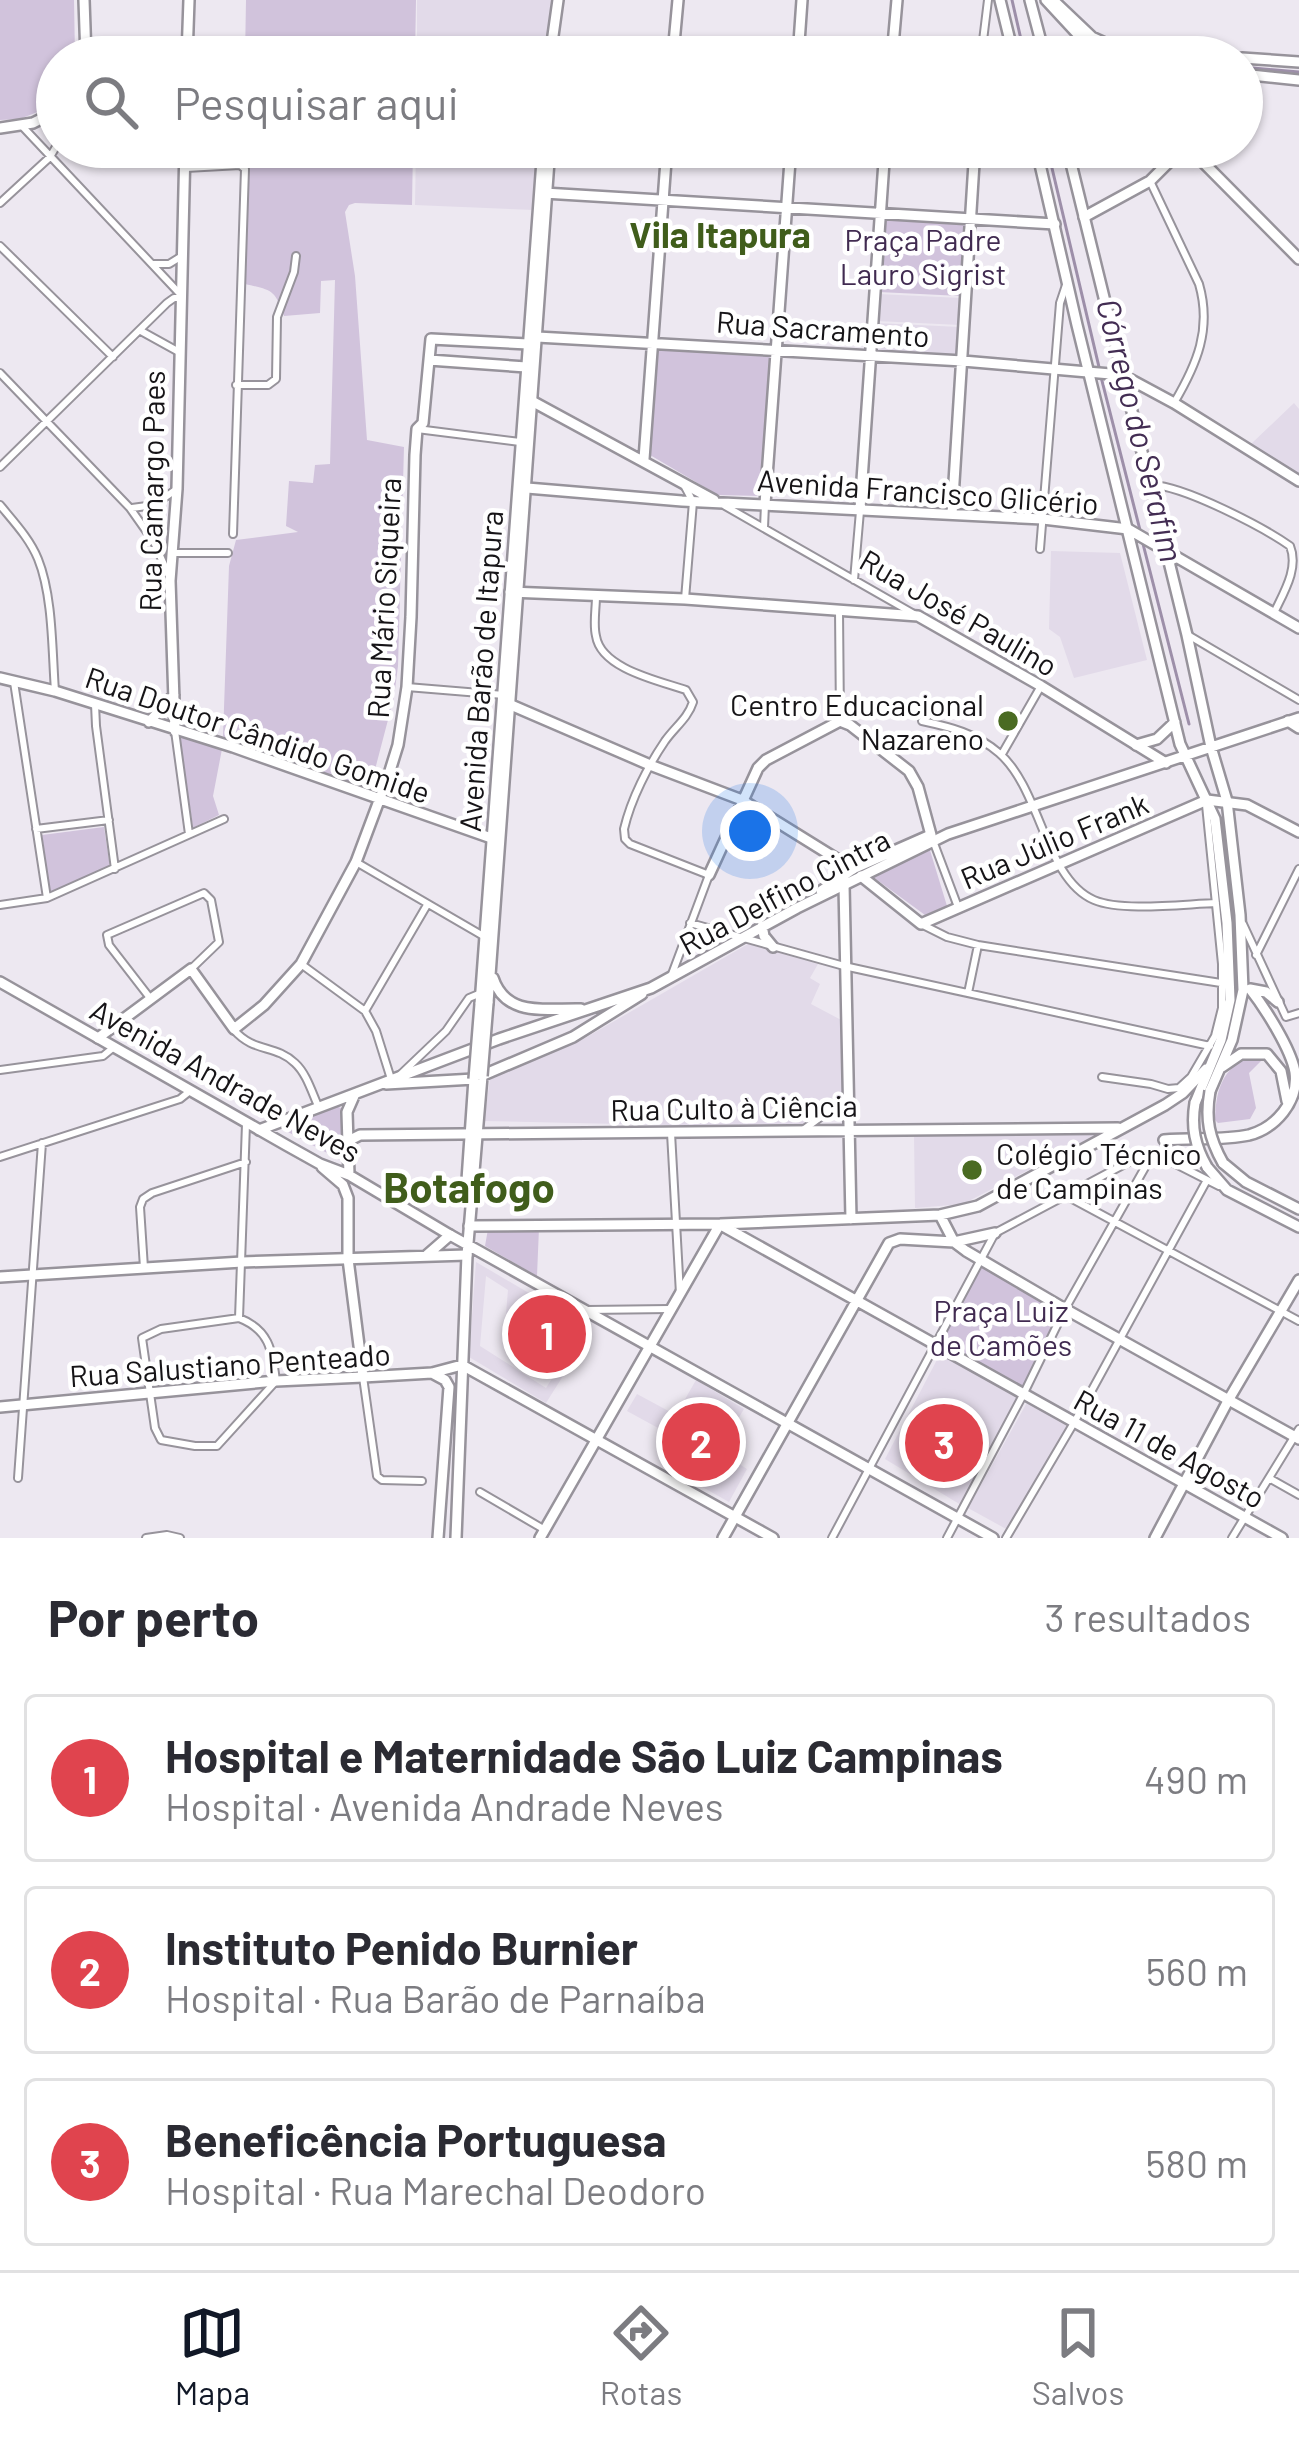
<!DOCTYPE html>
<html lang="pt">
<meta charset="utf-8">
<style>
:root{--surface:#fff;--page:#f7f7f7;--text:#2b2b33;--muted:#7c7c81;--line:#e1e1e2;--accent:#111827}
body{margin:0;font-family:Barlow,sans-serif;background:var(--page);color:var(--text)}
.you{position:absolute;left:750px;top:831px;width:42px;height:42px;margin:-30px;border:9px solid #fff;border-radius:50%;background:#1a73e8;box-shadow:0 0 0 18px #1a73e833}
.badge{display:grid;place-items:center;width:78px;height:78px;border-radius:50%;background:var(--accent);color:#fff;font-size:39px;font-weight:700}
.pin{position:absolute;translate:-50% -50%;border:6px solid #fff;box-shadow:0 3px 12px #0006}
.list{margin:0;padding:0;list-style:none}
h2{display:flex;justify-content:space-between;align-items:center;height:156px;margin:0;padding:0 48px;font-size:51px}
h2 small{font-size:39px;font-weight:400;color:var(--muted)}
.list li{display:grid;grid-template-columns:78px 1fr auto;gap:36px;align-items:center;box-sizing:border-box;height:168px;margin:0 24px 24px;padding:0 24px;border:3px solid var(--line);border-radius:12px}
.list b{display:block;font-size:45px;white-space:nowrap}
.list p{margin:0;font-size:39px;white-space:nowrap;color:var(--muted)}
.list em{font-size:39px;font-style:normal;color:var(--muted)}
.icon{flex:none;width:66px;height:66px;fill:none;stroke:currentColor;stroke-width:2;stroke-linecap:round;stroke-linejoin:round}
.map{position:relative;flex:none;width:1299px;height:1538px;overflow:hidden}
.search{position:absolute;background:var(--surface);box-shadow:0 3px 9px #0004;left:36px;right:36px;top:36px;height:132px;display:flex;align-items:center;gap:30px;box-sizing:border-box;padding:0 42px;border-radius:66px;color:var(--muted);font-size:45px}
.sheet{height:732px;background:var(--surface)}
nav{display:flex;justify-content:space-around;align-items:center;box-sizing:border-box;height:168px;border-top:3px solid var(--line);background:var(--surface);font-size:33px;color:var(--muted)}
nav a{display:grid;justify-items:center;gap:6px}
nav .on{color:var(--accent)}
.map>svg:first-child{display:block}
</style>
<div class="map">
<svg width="1299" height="1538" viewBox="0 0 1299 1538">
<rect width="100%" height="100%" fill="#ede8f1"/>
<path fill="#e2dae9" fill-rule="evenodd" d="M417 0H551L546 57H417Z
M416 147H539L534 210 415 205Z
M878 294 961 298 960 325 877 321Z
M876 323 960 327 958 355 875 351Z
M1294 403 1299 409V477L1251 444Z
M1051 551 1120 553 1147 660 1074 678 1060 637 1049 629Z
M748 944 818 964 810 978 820 984 811 1004 845 1022 847 1095 801 1128 484 1121 490 1079 585 1038Z
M1098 1134 963 1204 915 1208 914 1135Z
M476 1262 592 1330 546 1403 469 1357ZM486 1276 508 1290 504 1338 556 1372 546 1388 480 1346Z
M940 1354 1019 1397 961 1505 885 1459Z
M696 1380 744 1409 719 1451 747 1469 729 1502 665 1466 680 1440 627 1411 637 1394 676 1415Z
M1029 1399 1070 1425 1008 1530 968 1508Z"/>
<path fill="#d1c3dc" d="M0 0H74L75 57H57V104L20 119 0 120Z
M246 0H416L415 57H245Z
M244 147H413L412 205 355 203 349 205 345 212 355 276 367 440 404 447 398 666 394 697 372 781 358 787 233 747 223 736 229 566 236 540 298 532 286 526 289 481 313 483 315 465 330 464 335 280 321 281 320 313 284 316C275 289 271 290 245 284Z
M884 217 968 220 961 296 879 292Z
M657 348 770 355 760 496 718 495 650 455Z
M179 733 222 749 213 796 219 815 193 828Z
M104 827 110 867 50 892 42 835Z
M929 847 947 906 925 915 869 874Z
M1244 1058 1263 1059 1249 1073 1256 1108 1250 1119 1218 1123 1215 1120C1216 1093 1220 1074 1244 1058Z
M333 1105 344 1109 345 1158 342 1161 288 1132 287 1128 288 1124Z
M539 1228 537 1276 485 1246 488 1229Z
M984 1264 1065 1309 1022 1389 937 1344Z"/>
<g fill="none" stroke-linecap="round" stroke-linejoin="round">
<path stroke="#9d8fa9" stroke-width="3" d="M1012 0 1025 57
M1143 57H1146
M1242 67 1299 72
M1047 147 1099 367
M1101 377 1140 530
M1142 540 1189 724"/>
<defs>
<path id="street" d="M981 57 988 0
M22 126 180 294
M168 147 186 168 240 165 245 169 233 534
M1150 181 1199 284C1212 329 1197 364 1174 403
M0 203 50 157 57 145
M0 246 113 357
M152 264H169L182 256
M141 331 179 352
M0 373 130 508 154 542 169 576
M236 385H268L276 379 277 317 294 272 296 256
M417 429 520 442
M0 467 167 303 174 298H181
M684 485 693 502 685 599
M1152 485C1184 486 1263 527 1290 546 1299 568 1284 592 1274 613
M0 505C14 522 30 539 38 559 53 596 52 651 55 691
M725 506 914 614
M132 508 154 505 174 491
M764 528 765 504
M1040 549 1060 303 1066 285
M174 553H228
M854 580 860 511
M596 596C596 609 593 624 596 636 601 669 660 681 686 690L693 702C688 718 675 727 665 741 648 766 631 799 624 829L625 839 630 844 709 875 672 974
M839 610 840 721
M1188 635 1299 700
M14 682 47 898
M407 687 504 695
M95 704 96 726 115 869
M922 721C950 727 976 733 999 753 1041 789 1045 879 1094 900 1122 912 1184 904 1216 903
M175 731 189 834
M1002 754 1041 686
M36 829 109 820
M932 838 958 907
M356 862 485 937
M0 905 47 898 224 819
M690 923 844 966 1210 1046
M921 924 947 937 978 945 1221 983
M1243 924 1286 1017 1299 1013
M1256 955 1299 869
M301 964 365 1011 376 1031 391 1079
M968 993 978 945
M150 998 109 945 107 935 204 893 211 900 219 942 191 969
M365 1011 427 905
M234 1030C254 1053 275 1044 295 1063 307 1074 312 1093 319 1108
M0 1070 103 1056 114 1047
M401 1074 446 1031 469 998 481 993
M1102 1077 1151 1084 1168 1089 1179 1088 1191 1077 1215 1036 1222 1008V964L1206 805
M803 1130 849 1096
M671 1133 680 1294
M0 1157 180 1099 190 1091
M1065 1195 1299 1321
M144 1268 140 1207 143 1199 152 1193 246 1162
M587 1310 670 1309
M239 1318C270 1330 272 1351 276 1381L217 1446H195L161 1440 155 1428 142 1338 161 1329Z
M239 1318 246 1124
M363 1377 377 1476 382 1480 422 1481
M18 1478 42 1143
M1269 1478 1299 1495
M480 1492 545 1530
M146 1538 167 1535 180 1538
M832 1538 995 1233 1138 1157H1162L1219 1186
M947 1538 1023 1395 1065 1309 1152 1155
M1006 1538 1075 1421 1207 1180
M1232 1538 1299 1429"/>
<path id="secondary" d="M84 0 86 57
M551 47 731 57
M673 54 678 0
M187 57 189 0
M798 57 802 0
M892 57 897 0
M1057 57 1084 41
M0 128 33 123 57 111
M1188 147 1299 259
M544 193 1055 224
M1084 217 1150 181 1184 147
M429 360 526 367
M528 399 714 500
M644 459 667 147
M527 488 682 501 1043 519 1128 529
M765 504 791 147
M860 509 885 147
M952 514 975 147
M510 592 685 599 918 616 1041 686 1166 763
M0 678 55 691 233 747 494 839
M511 705 650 765 742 800 853 869
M1288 721 1299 728
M149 722 174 695
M175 731 170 581 177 489 185 147
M709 875 758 768 766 760 840 721 850 725 909 771 918 787 931 835
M861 876 921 924 1207 800 1247 805 1299 832
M844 885 851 1219
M98 1038 191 969 234 1029 264 1005 301 964 356 862 389 774 398 745 407 687 411 617 415 455 417 429 423 423 431 339 528 344 537 337 963 361 1122 375 1174 403 1299 481
M348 1145 352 1139 360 1135 1118 1128
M940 1215 954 1242 966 1251 1065 1309 1299 1439
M721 1225 1282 1538
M469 1226 720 1224 940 1215 978 1206 1165 1105 1183 1093 1206 1069
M427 1255 450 1235
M0 1277 242 1262 467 1255
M0 1407 276 1381 363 1377
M540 1538 720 1224
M723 1538 889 1243 900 1239 954 1242 995 1233"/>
<path id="primary" d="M1000 0 1014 57
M1030 0 1045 57
M1046 0 1084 41 1110 57
M1053 0 1092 37 1116 48 1226 57
M550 57 558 0
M1242 58 1299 62
M1242 74 1299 80
M1036 147 1077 325 1180 744 1215 819 1227 923 1230 1000 1221 1040 1195 1103
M1067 147 1187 635 1211 747 1227 801 1240 915 1243 990 1232 1040 1210 1091
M1128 529 1299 628
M1136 745 1157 739 1175 722
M821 891 853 869 928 836
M762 926 764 936 773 947
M493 978C506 1018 547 1008 581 1009
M0 982 286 1145 320 1164 349 1175 450 1235 993 1538
M1250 989 1266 992 1278 1002
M488 1003 550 147
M480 1004 543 147
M1222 1067 1241 1054H1267L1281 1071 1287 1101
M386 1084 474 1079 573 1037 642 994
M259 1130 499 1039 651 988 797 908 948 834 1299 718
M1164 1140C1191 1137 1222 1141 1249 1135 1275 1128 1299 1102 1295 1072 1291 1049 1265 1008 1250 989
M1223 1163 1246 1182 1299 1209
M322 1167 343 1185 348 1198V1259L363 1377 432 1373 462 1365 773 1538
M1207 1167 1227 1190 1299 1227
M349 1175 347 1112 354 1096
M471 1197 467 1180 474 1079
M432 1373 445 1380 449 1387 438 1538
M456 1538 467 1255 482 1076
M1155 1538 1229 1399 1299 1280"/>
</defs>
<use href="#street" stroke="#97939b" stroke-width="10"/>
<use href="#secondary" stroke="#97939b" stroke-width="14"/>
<use href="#primary" stroke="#97939b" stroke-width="14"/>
<use href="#street" stroke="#fff" stroke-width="6"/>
<use href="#secondary" stroke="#fff" stroke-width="9"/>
<use href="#primary" stroke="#fff" stroke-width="9"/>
<defs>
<path id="primary-bridge" d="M482 1076 488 1003
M474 1079 480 1004
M1210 1091C1205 1119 1209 1138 1223 1163
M1195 1103C1191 1127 1195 1146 1207 1167"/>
</defs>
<use href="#primary-bridge" stroke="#97939b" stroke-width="14" stroke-linecap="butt"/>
<use href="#primary-bridge" stroke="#fff" stroke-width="9"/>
</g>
<g fill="#4a6b22" stroke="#fff" stroke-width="4.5">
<circle cx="1008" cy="721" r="12"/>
<circle cx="972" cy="1170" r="12"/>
</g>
<g text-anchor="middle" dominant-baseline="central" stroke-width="9" stroke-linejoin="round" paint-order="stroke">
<g font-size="30" fill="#412b51" stroke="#fff">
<text x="923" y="239">Praça Padre<tspan x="923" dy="34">Lauro Sigrist</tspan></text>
<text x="1001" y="1310">Praça Luiz<tspan x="1001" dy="34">de Camões</tspan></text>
</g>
<g font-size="30" fill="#161417" stroke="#fff">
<text transform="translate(823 328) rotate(4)">Rua Sacramento</text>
<text transform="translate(151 491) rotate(-89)">Rua Camargo Paes</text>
<text transform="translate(928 491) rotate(4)">Avenida Francisco Glicério</text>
<text transform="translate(383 598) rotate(-87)">Rua Mário Siqueira</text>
<text transform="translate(959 612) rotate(30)">Rua José Paulino</text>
<text transform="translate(480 671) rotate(-86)">Avenida Barão de Itapura</text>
<text transform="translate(258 734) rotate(19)">Rua Doutor Cândido Gomide</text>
<text transform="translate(1054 840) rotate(-23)">Rua Júlio Frank</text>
<text transform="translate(784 891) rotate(-28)">Rua Delfino Cintra</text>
<text transform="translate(226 1080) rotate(29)">Avenida Andrade Neves</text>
<text transform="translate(734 1107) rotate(-1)">Rua Culto à Ciência</text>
<text transform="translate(230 1364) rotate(-4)">Rua Salustiano Penteado</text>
<text transform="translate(1170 1448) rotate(29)">Rua 11 de Agosto</text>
</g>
<g font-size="30" fill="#161417" stroke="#fff" text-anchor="end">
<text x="984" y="704">Centro Educacional<tspan x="984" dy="34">Nazareno</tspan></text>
<text x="996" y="1153" text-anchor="start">Colégio Técnico<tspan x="996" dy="34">de Campinas</tspan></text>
</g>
<g font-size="33" font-style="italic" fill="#432d53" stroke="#fff">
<text transform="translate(1141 430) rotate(76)">Córrego do Serafim</text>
</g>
<g font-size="36" font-weight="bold" fill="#405d1b" stroke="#fff">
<text x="720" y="233">Vila Itapura</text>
</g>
<g font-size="42" font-weight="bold" fill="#405d1b" stroke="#fff">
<text x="469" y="1186">Botafogo</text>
</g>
</g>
</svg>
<div class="you"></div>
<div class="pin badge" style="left:547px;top:1334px;background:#e0444e">1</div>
<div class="pin badge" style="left:701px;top:1442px;background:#e0444e">2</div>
<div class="pin badge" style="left:944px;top:1443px;background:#e0444e">3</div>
<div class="search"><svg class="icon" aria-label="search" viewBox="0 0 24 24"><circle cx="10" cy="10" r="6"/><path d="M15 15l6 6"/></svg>Pesquisar aqui</div>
</div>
<section class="sheet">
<h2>Por perto<small>3 resultados</small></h2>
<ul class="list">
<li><span class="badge" style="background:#e0444e">1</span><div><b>Hospital e Maternidade São Luiz Campinas</b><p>Hospital · Avenida Andrade Neves</p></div><em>490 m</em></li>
<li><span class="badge" style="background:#e0444e">2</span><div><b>Instituto Penido Burnier</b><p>Hospital · Rua Barão de Parnaíba</p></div><em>560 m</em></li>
<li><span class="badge" style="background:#e0444e">3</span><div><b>Beneficência Portuguesa</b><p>Hospital · Rua Marechal Deodoro</p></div><em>580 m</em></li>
</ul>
</section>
<nav>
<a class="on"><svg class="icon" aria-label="map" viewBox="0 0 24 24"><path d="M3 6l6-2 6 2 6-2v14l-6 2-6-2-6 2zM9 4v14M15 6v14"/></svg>Mapa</a>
<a><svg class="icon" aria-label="directions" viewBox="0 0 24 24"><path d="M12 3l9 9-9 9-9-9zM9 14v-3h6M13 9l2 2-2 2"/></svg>Rotas</a>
<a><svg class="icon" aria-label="saved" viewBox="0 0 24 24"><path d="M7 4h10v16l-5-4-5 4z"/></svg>Salvos</a>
</nav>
